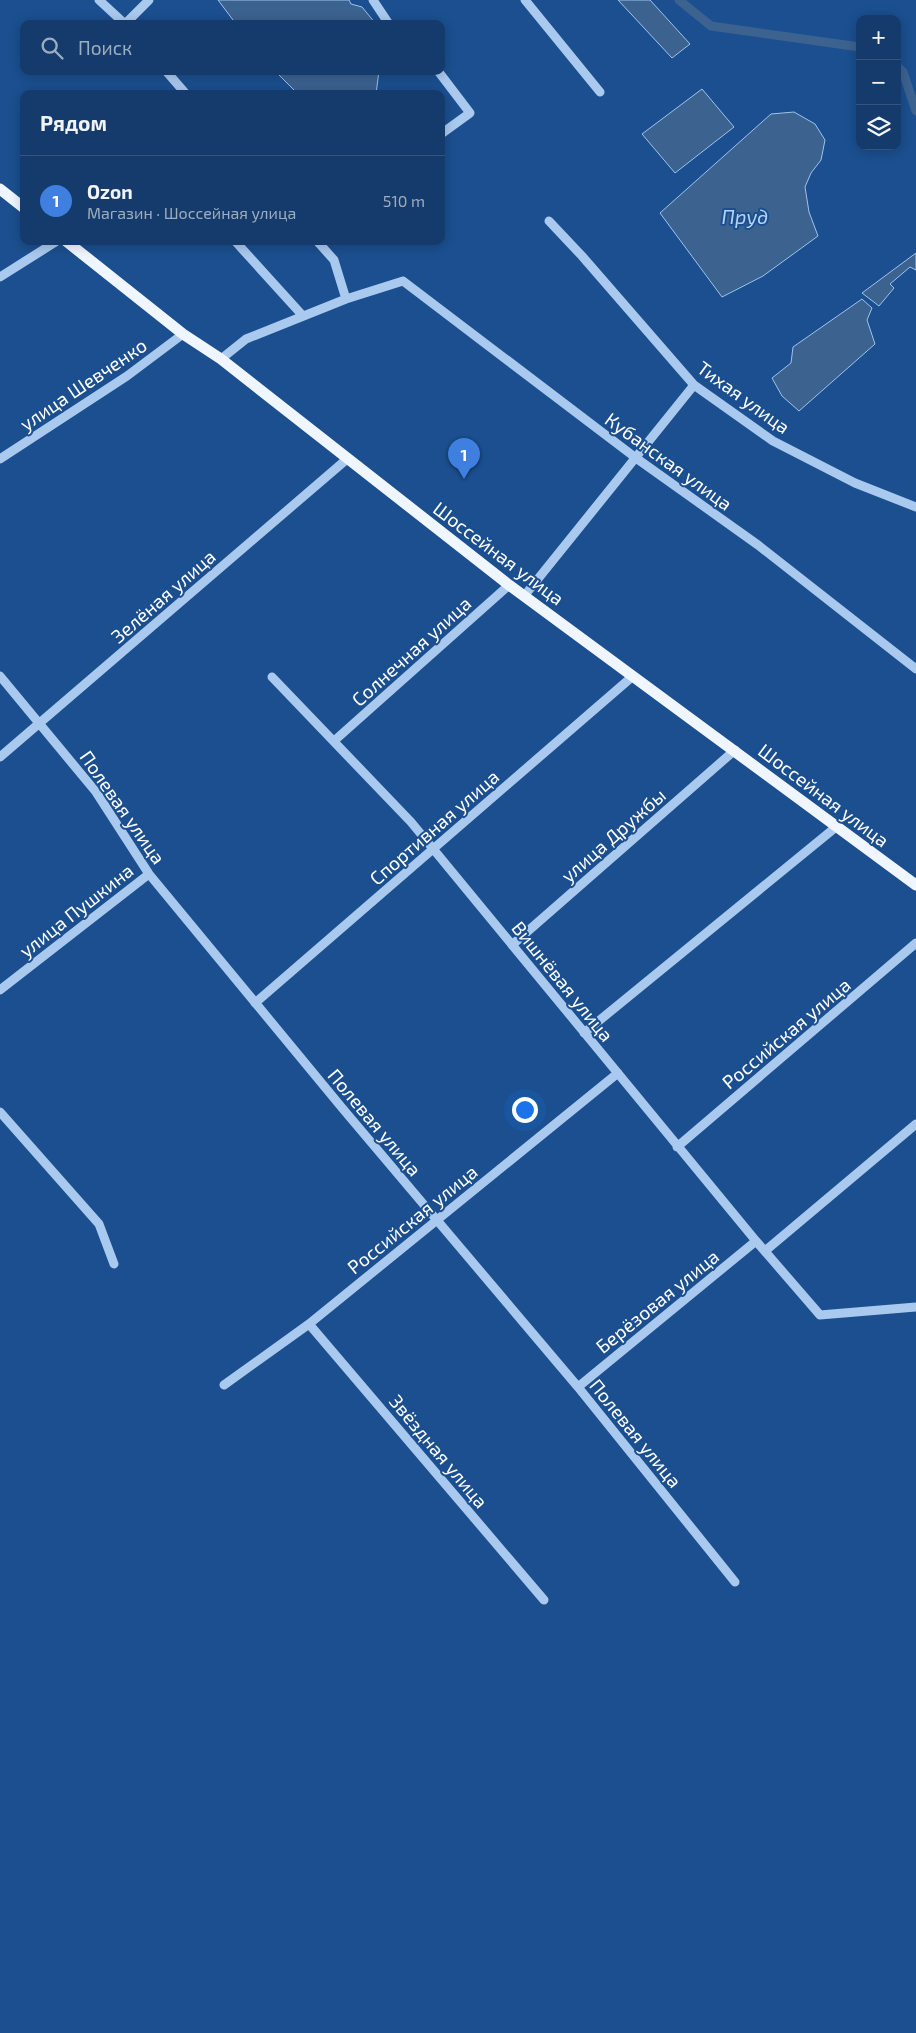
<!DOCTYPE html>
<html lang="ru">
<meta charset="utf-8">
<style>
:root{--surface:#143b6b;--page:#214673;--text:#f1f3f6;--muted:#9dadc1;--line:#33557e;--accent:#95b2f1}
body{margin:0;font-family:"Exo 2",sans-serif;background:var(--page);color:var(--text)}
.controls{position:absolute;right:15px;top:15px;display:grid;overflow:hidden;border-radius:10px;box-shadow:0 2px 12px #0003}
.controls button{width:45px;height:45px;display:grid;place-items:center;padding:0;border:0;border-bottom:1px solid var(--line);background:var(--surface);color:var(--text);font:25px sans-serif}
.you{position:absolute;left:524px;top:1109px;width:18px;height:18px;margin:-12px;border:4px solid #fff;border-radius:50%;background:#1a73e8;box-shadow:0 0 0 8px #1a73e833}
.badge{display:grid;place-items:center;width:32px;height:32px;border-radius:50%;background:var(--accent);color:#fff;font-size:16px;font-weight:700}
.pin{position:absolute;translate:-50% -41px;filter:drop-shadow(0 1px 2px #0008)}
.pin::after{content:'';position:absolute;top:26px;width:18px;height:15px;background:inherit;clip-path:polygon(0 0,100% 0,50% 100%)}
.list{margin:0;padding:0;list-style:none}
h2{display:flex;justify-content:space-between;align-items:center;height:65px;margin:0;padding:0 20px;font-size:21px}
h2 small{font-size:16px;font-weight:400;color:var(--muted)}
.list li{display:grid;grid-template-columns:32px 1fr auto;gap:15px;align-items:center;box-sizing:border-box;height:90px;padding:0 20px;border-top:1px solid var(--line)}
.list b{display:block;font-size:19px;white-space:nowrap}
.list p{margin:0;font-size:16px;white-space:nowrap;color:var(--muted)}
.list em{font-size:16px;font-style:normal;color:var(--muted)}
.icon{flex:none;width:28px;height:28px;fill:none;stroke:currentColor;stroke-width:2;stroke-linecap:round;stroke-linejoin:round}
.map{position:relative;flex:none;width:916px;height:2033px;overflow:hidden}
.search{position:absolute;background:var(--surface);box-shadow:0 2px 12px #0003;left:20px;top:20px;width:425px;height:55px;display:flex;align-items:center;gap:12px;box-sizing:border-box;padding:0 18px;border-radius:10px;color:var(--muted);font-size:19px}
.panel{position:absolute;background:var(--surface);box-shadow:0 2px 12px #0003;left:20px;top:90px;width:425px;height:155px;border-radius:10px}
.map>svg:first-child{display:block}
</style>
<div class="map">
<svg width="916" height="2033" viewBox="0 0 916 2033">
<rect width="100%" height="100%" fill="#1b4f8f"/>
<path fill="#3c6290" stroke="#9cc4f0" d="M218 0H349L351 4 362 7 376 24H236Z
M618 0H650L690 44 672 58Z
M275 71H379L376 94H298Z
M702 89 734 127 675 173 642 134Z
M794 112 815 124 825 140 821 160 811 173 805 187 809 212 818 236 763 276 722 297 660 213 771 114Z
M916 253V270L910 267 890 284 894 288 879 306 862 293Z
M862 299 872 308 867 320 875 344 799 411 782 396 772 378 791 363 793 347Z"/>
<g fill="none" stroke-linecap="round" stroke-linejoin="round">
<path stroke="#3c6290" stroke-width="9" d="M679 0 711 26 860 47
M897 66 903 72 916 111"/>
<path stroke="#a9c9ee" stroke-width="9" d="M99 0 125 24
M373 0 389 24
M525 0 600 92
M125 24 149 0
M166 71 186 94
M438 71 470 113 441 134
M549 221 582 256 694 385 773 441 855 483 916 507
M235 241 303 316
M317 241 334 260 346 299
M0 277 57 241
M221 359 246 339 346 299 403 281 636 458 758 545 916 669
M0 459 127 376 183 334
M525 595 694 385
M0 676 96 792 149 874 343 1109 578 1387 735 1582
M272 677 411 822 756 1241 820 1315 916 1307
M334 741 509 585
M0 757 347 459
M512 945 735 750
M0 990 149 874
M255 1003 633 676
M584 1033 836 827
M0 1112 99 1224 114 1264
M677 1147 916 943
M765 1251 916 1124
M309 1324 544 1600
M224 1385 309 1324 618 1073
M578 1387 756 1241"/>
<path stroke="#f0f6ff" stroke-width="11" d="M0 189 24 208
M66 241 183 334 221 359 509 585 916 885"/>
</g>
<g text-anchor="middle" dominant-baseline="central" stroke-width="4" stroke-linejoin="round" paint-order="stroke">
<g font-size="19" fill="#fff" stroke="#1b4f8f">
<text transform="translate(83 384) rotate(-34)">улица Шевченко</text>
<text transform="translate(744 397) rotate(36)">Тихая улица</text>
<text transform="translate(669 461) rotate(36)">Кубанская улица</text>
<text transform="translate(499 553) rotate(37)">Шоссейная улица</text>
<text transform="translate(163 596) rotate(-41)">Зелёная улица</text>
<text transform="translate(411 651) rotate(-42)">Солнечная улица</text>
<text transform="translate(824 795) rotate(37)">Шоссейная улица</text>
<text transform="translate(123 807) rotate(55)">Полевая улица</text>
<text transform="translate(434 827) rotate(-41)">Спортивная улица</text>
<text transform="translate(613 835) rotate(-41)">улица Дружбы</text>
<text transform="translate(76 910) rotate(-38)">улица Пушкина</text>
<text transform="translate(563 981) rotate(51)">Вишнёвая улица</text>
<text transform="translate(786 1033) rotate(-40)">Российская улица</text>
<text transform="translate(375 1122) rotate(50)">Полевая улица</text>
<text transform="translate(412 1219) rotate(-39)">Российская улица</text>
<text transform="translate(657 1301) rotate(-39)">Берёзовая улица</text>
<text transform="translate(636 1433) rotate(51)">Полевая улица</text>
<text transform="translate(439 1451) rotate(50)">Звёздная улица</text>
</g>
<g font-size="20" font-style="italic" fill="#b5d3f5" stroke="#1b4f8f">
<text x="745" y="216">Пруд</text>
</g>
</g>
</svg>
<div class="controls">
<button>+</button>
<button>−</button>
<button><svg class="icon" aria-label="layers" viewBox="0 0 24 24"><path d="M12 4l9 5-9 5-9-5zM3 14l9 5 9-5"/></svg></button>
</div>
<div class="you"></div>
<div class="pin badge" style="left:464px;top:479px;background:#3f7fe0">1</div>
<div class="search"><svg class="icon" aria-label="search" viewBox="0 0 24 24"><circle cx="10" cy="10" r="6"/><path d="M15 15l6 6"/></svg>Поиск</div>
<section class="panel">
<h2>Рядом<small></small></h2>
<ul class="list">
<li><span class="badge" style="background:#3f7fe0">1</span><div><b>Ozon</b><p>Магазин · Шоссейная улица</p></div><em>510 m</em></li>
</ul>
</section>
</div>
